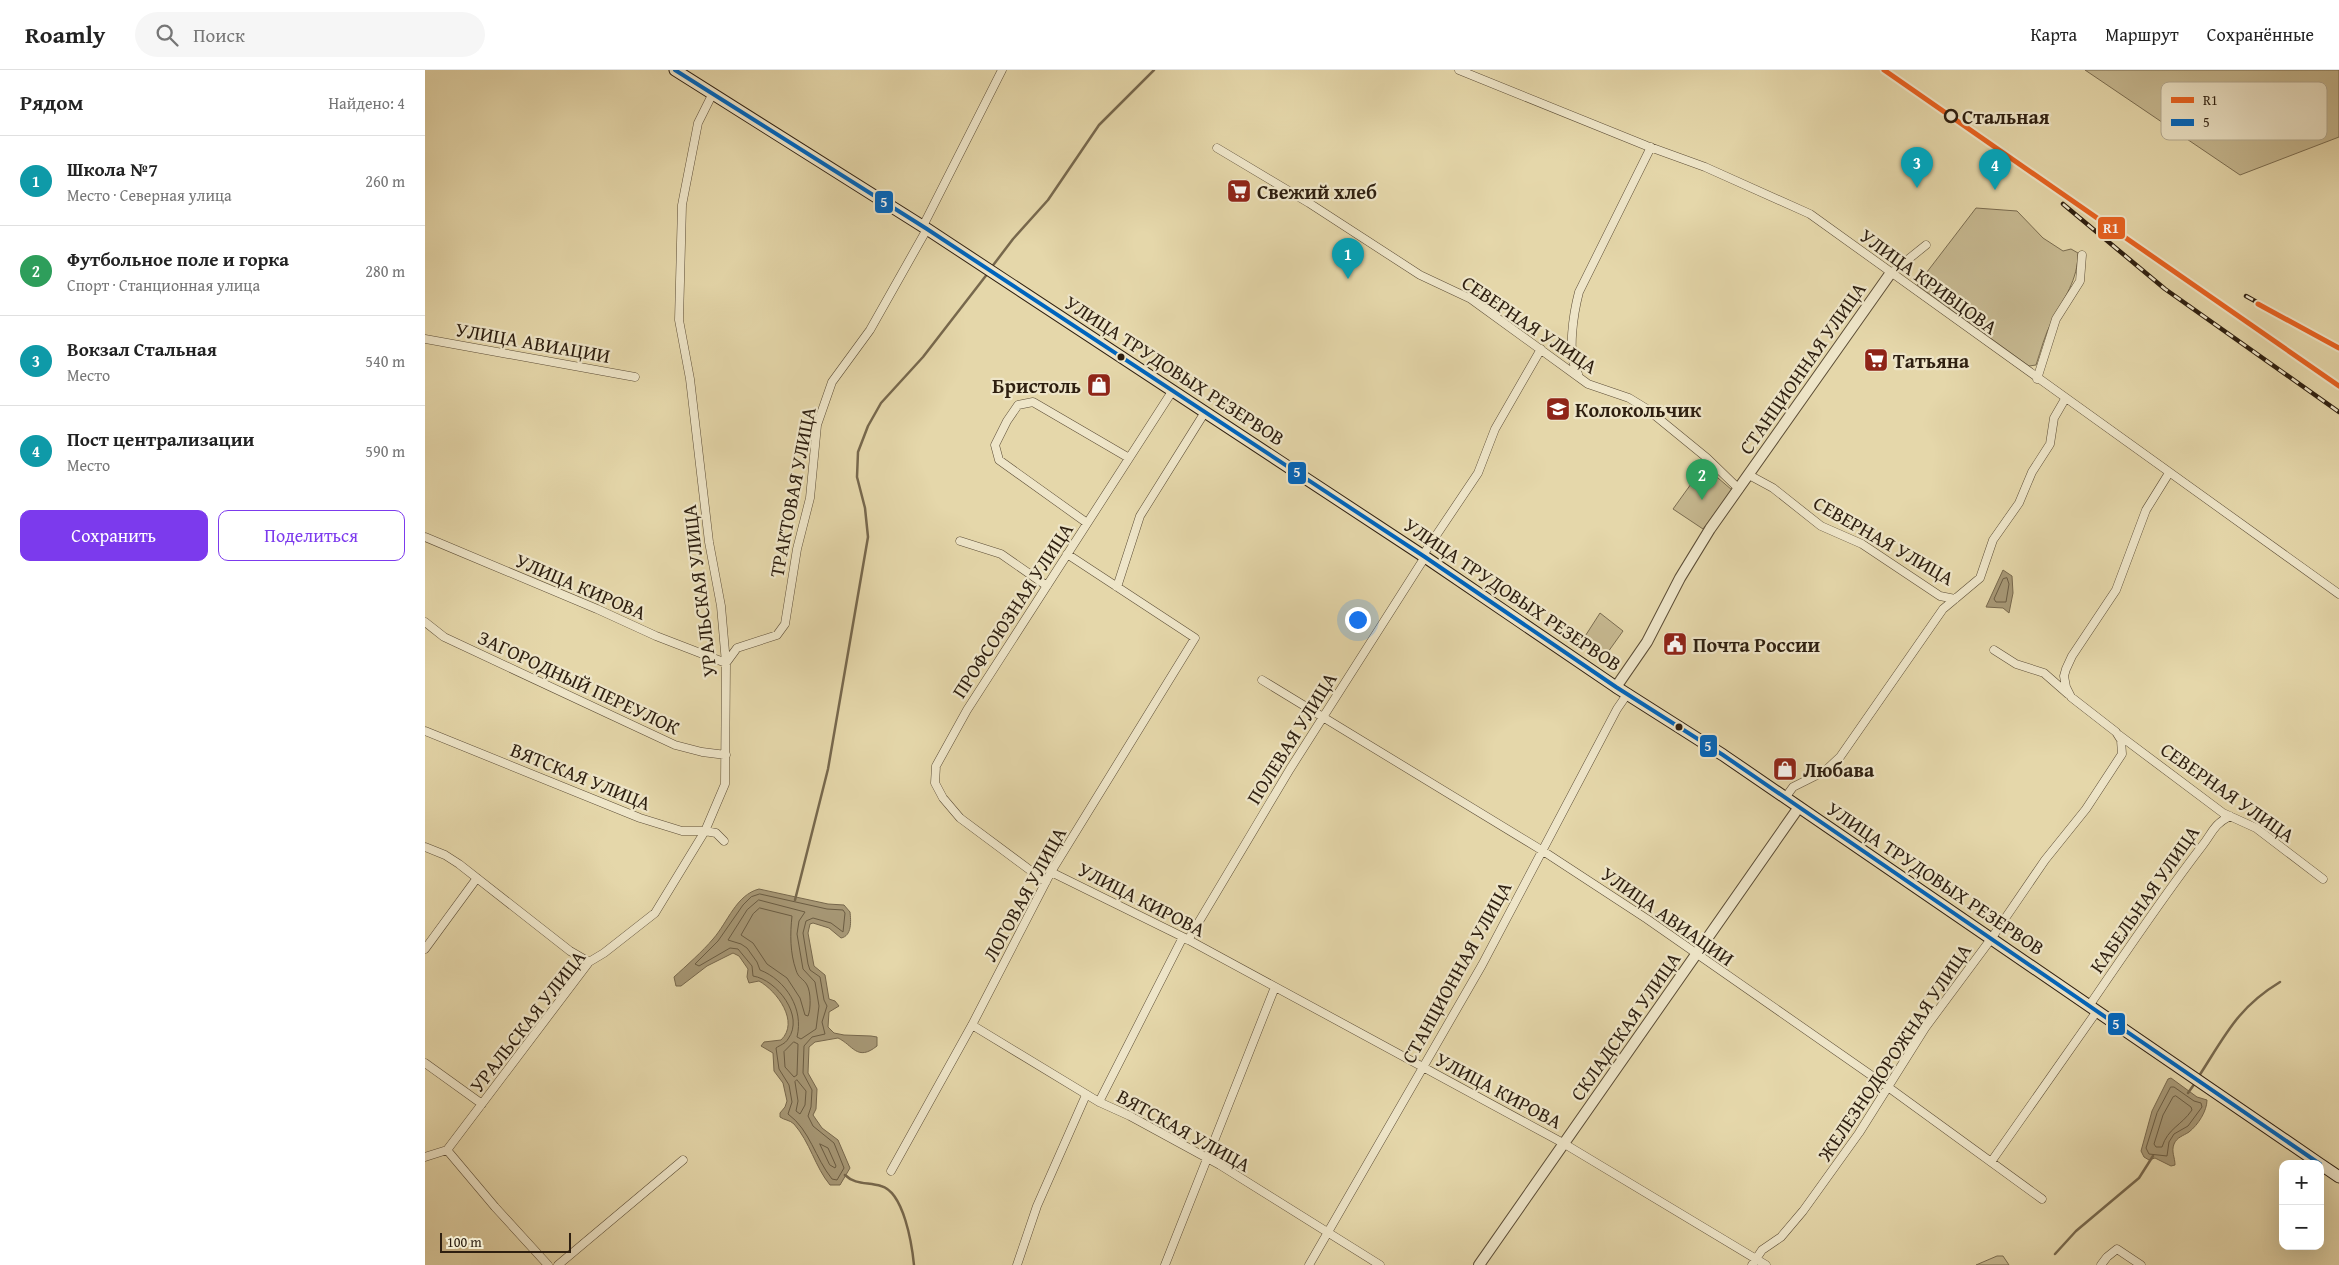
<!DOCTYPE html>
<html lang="ru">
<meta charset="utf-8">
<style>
:root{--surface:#fff;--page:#f6f6f6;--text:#222;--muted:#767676;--line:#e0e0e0;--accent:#7c3aed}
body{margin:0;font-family:"Gentium Book Plus",serif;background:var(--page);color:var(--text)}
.controls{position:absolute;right:15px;bottom:15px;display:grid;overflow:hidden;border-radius:10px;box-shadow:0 5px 20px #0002}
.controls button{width:45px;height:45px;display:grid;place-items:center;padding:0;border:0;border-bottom:1px solid var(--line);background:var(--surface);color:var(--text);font:25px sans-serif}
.scale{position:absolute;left:15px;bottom:12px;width:131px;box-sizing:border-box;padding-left:5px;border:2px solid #2e1f10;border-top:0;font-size:14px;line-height:18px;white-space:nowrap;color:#2e1f10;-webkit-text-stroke:4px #eee5c8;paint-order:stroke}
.you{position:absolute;left:932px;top:549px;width:18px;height:18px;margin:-12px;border:4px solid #fff;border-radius:50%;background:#1a73e8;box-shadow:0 0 0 8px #1a73e833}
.badge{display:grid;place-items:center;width:32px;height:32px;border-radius:50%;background:var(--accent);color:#fff;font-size:16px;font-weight:700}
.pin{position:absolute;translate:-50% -41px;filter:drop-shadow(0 1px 2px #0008)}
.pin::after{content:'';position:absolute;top:26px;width:18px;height:15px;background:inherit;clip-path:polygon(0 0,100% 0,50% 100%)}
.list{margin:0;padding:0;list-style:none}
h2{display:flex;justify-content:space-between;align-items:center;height:65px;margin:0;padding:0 20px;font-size:21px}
h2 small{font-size:16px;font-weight:400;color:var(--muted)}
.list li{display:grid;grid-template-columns:32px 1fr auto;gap:15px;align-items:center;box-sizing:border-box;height:90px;padding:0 20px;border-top:1px solid var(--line)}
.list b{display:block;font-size:19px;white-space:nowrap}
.list p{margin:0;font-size:16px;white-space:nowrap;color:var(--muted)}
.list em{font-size:16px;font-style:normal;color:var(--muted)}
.actions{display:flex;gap:10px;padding:15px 20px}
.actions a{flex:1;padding:11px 0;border:1px solid var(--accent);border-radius:10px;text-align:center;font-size:18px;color:var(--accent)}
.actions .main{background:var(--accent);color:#fff}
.icon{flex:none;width:28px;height:28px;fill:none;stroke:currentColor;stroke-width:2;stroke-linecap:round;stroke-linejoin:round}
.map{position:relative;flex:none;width:1914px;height:1195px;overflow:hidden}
header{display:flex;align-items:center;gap:30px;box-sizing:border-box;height:70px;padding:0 25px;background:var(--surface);border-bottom:1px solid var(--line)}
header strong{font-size:24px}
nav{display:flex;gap:28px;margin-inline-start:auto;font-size:18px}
.search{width:350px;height:45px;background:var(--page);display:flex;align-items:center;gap:12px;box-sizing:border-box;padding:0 18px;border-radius:28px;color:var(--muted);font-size:19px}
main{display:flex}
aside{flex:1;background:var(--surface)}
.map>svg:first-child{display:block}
</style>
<header>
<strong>Roamly</strong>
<div class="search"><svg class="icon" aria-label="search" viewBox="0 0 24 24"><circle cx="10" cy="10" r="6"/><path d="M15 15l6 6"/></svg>Поиск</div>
<nav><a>Карта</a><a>Маршрут</a><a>Сохранённые</a></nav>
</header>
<main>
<aside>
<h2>Рядом<small>Найдено: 4</small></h2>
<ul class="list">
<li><span class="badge" style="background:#0f9aa8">1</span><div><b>Школа №7</b><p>Место · Северная улица</p></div><em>260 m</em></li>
<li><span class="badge" style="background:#2e9e5b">2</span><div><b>Футбольное поле и горка</b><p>Спорт · Станционная улица</p></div><em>280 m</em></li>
<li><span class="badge" style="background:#0f9aa8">3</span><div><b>Вокзал Стальная</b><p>Место</p></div><em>540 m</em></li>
<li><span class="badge" style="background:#0f9aa8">4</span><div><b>Пост централизации</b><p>Место</p></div><em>590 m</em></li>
</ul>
<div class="actions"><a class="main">Сохранить</a><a>Поделиться</a></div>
</aside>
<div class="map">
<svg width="1914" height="1195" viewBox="0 0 1914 1195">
<rect width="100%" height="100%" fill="#e5d7aa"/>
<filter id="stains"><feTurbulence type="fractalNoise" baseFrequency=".004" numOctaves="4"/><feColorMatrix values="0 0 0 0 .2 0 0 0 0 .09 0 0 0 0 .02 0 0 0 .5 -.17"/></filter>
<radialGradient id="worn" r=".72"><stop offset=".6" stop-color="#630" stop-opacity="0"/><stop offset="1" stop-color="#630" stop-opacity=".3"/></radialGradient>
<path fill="#c6b890" stroke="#7a6c50" d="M1660 0H1914V67L1815 105Z
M1551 138 1592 141 1618 168 1638 181 1646 179 1653 183C1653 210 1639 228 1627 251 1620 264 1616 280 1611 295L1604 296 1492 215Z
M1279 396 1307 420 1278 459 1248 439Z
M1175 543 1198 561 1183 582 1175 584 1157 571Z
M1572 1186H1578L1584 1195H1551Z"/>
<path fill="#a79876" stroke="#77684d" d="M1578 500 1587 506 1588 523 1584 543 1578 538 1561 537Z
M334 819 403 834 419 835 425 842C426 851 427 866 416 868L404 858 388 853 385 854 383 863 389 896 400 905 404 929 410 931 414 936 404 942 403 957 409 963 419 965 446 966 452 967V976C432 992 428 975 413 968L390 972 384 977 383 1003 392 1019 391 1039 388 1045 397 1058 413 1070 425 1098 415 1115H405C390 1097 385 1072 369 1054 365 1050 359 1050 355 1047V1043L360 1037 362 1031 358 1013 349 1001 348 983 336 976 339 972 356 970C375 952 352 921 334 911L324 913 322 907 323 899 314 886 308 883 282 896 256 916H251L249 907C261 896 278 881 288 869 303 852 311 825 334 819Z
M1746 1008 1772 1027 1782 1030C1782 1041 1773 1055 1764 1062 1758 1066 1752 1067 1749 1074 1746 1082 1750 1087 1750 1095L1746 1096 1730 1088 1724 1090 1719 1087 1716 1081 1727 1041 1743 1009Z"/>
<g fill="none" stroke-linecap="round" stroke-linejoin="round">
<path stroke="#6a5c43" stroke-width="1" d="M1582 508 1584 514 1581 532H1571L1569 529 1578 509Z
M335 824 402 839 418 840 420 843 418 862 406 853 388 848 381 851 378 863 383 894 385 900 395 907 399 930 402 936 397 952 400 964 387 967 379 976 378 1003 387 1020 386 1037 383 1046 388 1056 409 1073 419 1098 412 1110 407 1109C390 1088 385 1060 363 1044L367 1032 364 1015 354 999 351 978C355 975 360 974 363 969 380 946 352 910 328 906L327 896 313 879 305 878 274 896 270 894 293 871 318 835 326 827Z
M334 830 380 842 374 851 372 864 378 899 390 912 394 936 391 959 376 969 372 967C379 939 361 910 335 900L332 892 322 878 316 874 303 870 322 840Z
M335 838 367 846C365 864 365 883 371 900 373 908 379 909 382 915 386 922 386 939 383 946L380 945 375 928 362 908 342 894 328 873 316 865 328 844Z
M369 972 373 974 372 1005 369 1007 360 997 359 982Z
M372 1010 381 1021 380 1035 375 1044 371 1041 373 1031 370 1012Z
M1746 1017H1749L1769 1031 1776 1033 1777 1037 1763 1056 1749 1064 1744 1072 1742 1086 1724 1084 1721 1078 1732 1043Z
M1751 1026 1766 1037 1767 1040C1756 1056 1743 1058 1737 1077H1731L1729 1074 1738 1045 1748 1027Z
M395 1074 403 1078 411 1096 410 1098 405 1095Z"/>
<path stroke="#77684d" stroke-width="2.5" d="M566 198 588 169 623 130 674 55 729 0
M370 830 403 699 443 467 440 438 432 407 433 382 443 356 456 333 498 287 563 203
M1774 1006C1800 966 1812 938 1855 912
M1763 1023 1770 1013
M420 1105C430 1115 443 1112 456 1116 479 1122 487 1175 489 1195
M1630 1184 1651 1161 1714 1108 1728 1086"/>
<defs>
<path id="minor" d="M1034 0 1222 76 1280 97 1385 144 1914 524
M792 78 884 133 995 205 1046 229 1163 314 1204 328 1222 339 1282 388 1314 419
M498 156 577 0
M1465 204 1501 175
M0 269 210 307
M1153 304C1141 286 1149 241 1154 222L1226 77
M1612 309 1631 249 1655 211 1657 185
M1324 405 1348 418 1396 456 1437 474 1515 526 1530 529
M662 453 574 390 570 375 582 351 593 335 608 332 704 388
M0 467 172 539 231 566 301 593 312 578 352 565 360 554 372 479 385 428 392 355 407 312 445 260 502 159
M535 471 576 484 622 516
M998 485 1053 403 1070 359 1116 279
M692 517 715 446 780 342
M0 552 19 567 250 675 277 682 301 685
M1569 580 1591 594 1619 603 1643 624
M837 610 1118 781 1222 849 1463 1017 1617 1129
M0 661 215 748 257 761H280L291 763 299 771
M1694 665 1798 743 1831 758 1898 809
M1360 728 1368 717 1400 701 1415 687 1518 539 1555 508 1568 470 1594 433 1607 402 1625 374 1629 348 1640 329
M0 777 20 785 34 794 145 881 164 892
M626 802 760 868 1138 1073 1341 1195
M621 812 535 748 518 728 510 713 511 696 542 640 748 320
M763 870 865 699 1000 487
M0 879 52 808
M1664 936C1701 882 1737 828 1777 776 1788 762 1788 755 1805 746
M547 955 674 1032 705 1046 795 1095 955 1195
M0 993 57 1034
M674 1032 758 867
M22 1080 70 1137 123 1195
M0 1087 22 1080 164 892 179 883 230 843 280 761 300 714 301 593 296 536 284 472 265 309 254 250 257 135 273 53 288 23
M1566 1092 1672 941
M466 1101 547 955 626 802 770 568 642 484
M133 1195 258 1090
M592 1195 612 1136 661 1025
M740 1195 850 917
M884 1195 1057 895 1192 639 1203 623
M1327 1195 1337 1180 1356 1167 1378 1141 1434 1063 1500 958 1566 869 1620 790 1661 739 1697 684 1696 670 1691 662 1646 627 1641 617 1639 606 1641 599 1647 586 1691 520 1721 440 1744 403
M1676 1195 1682 1187 1692 1179 1716 1195"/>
<path id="tertiary" d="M1191 617 1222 572 1255 508 1285 459 1465 204
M1054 1195 1374 737"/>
<path id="secondary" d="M250 0 502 159 1000 487 1191 617 1298 685 1895 1094
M1895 1094 1914 1107"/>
</defs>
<use href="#minor" stroke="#5c4d36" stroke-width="9"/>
<use href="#tertiary" stroke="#5c4d36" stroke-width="12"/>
<use href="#secondary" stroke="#2e1f10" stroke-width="13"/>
<use href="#minor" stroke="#eee5c8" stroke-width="8"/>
<use href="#tertiary" stroke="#eee5c8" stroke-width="10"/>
<use href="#secondary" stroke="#eee5c8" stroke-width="11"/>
<defs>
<path id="rail" d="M1638 134 1740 219 1914 342
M1821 226 1914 278"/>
</defs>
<use href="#rail" stroke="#2e1f10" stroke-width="4.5"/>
<use href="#rail" stroke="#eee5c8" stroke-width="2.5" stroke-dasharray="8" stroke-linecap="butt"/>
<defs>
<path id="bus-1" d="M250 0 502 159 1000 487 1191 617 1298 685 1895 1094"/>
</defs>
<use href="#bus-1" stroke="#eee5c8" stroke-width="8"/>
<use href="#bus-1" stroke="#0065bd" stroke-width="4"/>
<defs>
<path id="rail-1" d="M1459 0 1914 316
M1833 234 1914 278"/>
</defs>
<use href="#rail-1" stroke="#eee5c8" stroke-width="9"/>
<use href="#rail-1" stroke="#e86221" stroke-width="5"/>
</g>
<defs>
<symbol id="supermarket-square" viewBox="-11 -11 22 22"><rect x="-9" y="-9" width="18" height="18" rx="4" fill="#8f2418" stroke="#eee5c8"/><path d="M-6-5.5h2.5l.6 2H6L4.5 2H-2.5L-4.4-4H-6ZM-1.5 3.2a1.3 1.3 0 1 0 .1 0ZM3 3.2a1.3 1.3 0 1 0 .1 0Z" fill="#fff"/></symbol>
<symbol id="shop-square" viewBox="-11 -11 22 22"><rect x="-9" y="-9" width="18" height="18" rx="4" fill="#8f2418" stroke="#eee5c8"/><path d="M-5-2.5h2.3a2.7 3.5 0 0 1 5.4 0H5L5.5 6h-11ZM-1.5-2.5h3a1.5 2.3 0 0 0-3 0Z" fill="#fff"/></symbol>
<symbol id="school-square" viewBox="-11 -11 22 22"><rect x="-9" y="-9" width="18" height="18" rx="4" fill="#8f2418" stroke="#eee5c8"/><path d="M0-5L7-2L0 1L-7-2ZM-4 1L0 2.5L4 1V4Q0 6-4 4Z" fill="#fff"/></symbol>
<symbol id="civic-square" viewBox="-11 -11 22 22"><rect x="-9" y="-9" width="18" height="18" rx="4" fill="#8f2418" stroke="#eee5c8"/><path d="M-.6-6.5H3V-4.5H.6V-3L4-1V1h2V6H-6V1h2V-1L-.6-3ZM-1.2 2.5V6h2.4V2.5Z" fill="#fff"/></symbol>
</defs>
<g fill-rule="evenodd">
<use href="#supermarket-square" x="800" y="107" width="28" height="28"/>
<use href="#supermarket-square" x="1437" y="276" width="28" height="28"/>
<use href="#shop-square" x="660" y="301" width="28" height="28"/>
<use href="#school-square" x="1119" y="325" width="28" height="28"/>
<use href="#civic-square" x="1236" y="560" width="28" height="28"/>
<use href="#shop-square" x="1346" y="685" width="28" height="28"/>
</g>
<circle fill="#eee5c8" stroke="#2e1f10" stroke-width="2.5" cx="1526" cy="46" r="6"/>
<g fill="#2e1f10" stroke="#eee5c8" stroke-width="2">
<circle cx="696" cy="287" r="4.5"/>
<circle cx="1254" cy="657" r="4.5"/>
</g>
<g text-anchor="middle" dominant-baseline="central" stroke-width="4.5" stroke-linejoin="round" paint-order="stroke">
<g font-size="20" font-weight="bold" fill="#2e1f10" stroke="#eee5c8" text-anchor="start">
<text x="1537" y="46">Стальная</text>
</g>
<g font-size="20" font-weight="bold" fill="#2e1f10" stroke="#eee5c8" text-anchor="start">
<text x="832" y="121">Свежий хлеб</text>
<text x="1468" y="290">Татьяна</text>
<text x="656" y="315" text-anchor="end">Бристоль</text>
<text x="1150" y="339">Колокольчик</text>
<text x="1268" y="574">Почта России</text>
<text x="1378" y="699">Любава</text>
</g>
<g font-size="20" fill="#2e1f10" stroke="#eee5c8">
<text transform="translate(1504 211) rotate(36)">УЛИЦА КРИВЦОВА</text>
<text transform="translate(1105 254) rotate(34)">СЕВЕРНАЯ УЛИЦА</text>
<text transform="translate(108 272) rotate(10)">УЛИЦА АВИАЦИИ</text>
<text transform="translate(1377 298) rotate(-55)">СТАНЦИОННАЯ УЛИЦА</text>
<text transform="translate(750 300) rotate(33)">УЛИЦА ТРУДОВЫХ РЕЗЕРВОВ</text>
<text transform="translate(367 422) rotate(-79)">ТРАКТОВАЯ УЛИЦА</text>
<text transform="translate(1459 470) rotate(30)">СЕВЕРНАЯ УЛИЦА</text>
<text transform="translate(156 516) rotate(23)">УЛИЦА КИРОВА</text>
<text transform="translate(274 521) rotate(-97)">УРАЛЬСКАЯ УЛИЦА</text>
<text transform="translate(1088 524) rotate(34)">УЛИЦА ТРУДОВЫХ РЕЗЕРВОВ</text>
<text transform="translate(587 540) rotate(-57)">ПРОФСОЮЗНАЯ УЛИЦА</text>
<text transform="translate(154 612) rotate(25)">ЗАГОРОДНЫЙ ПЕРЕУЛОК</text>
<text transform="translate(866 668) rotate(-58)">ПОЛЕВАЯ УЛИЦА</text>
<text transform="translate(156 706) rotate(22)">ВЯТСКАЯ УЛИЦА</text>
<text transform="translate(1803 722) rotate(35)">СЕВЕРНАЯ УЛИЦА</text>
<text transform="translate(1511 808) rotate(34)">УЛИЦА ТРУДОВЫХ РЕЗЕРВОВ</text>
<text transform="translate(599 824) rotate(-61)">ЛОГОВАЯ УЛИЦА</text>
<text transform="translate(717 829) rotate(27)">УЛИЦА КИРОВА</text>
<text transform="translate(1719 829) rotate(-55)">КАБЕЛЬНАЯ УЛИЦА</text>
<text transform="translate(1243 846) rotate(35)">УЛИЦА АВИАЦИИ</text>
<text transform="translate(1031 902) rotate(-61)">СТАНЦИОННАЯ УЛИЦА</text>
<text transform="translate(102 951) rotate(-52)">УРАЛЬСКАЯ УЛИЦА</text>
<text transform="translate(1200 956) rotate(-55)">СКЛАДСКАЯ УЛИЦА</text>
<text transform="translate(1469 982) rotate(-56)">ЖЕЛЕЗНОДОРОЖНАЯ УЛИЦА</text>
<text transform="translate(1074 1020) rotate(28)">УЛИЦА КИРОВА</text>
<text transform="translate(759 1060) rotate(29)">ВЯТСКАЯ УЛИЦА</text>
</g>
</g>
<rect x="1736" y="12" width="166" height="58" rx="8" fill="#eee5c8" stroke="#b4aa91" stroke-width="1"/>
<rect x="1746" y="27" width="23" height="6" fill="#e86221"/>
<rect x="1746" y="49" width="23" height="7" fill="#0065bd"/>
<g font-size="14" fill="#2e1f10">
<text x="1778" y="35">R1</text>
<text x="1778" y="57">5</text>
</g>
<g stroke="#eee5c8" stroke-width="2">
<rect x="449" y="120" width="20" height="24" rx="5" fill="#0065bd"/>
<rect x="1672" y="146" width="29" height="24" rx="5" fill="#e86221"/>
<rect x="862" y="391" width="20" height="24" rx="5" fill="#0065bd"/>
<rect x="1274" y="664" width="19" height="24" rx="5" fill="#0065bd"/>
<rect x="1682" y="942" width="19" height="24" rx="5" fill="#0065bd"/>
</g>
<g font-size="14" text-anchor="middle" font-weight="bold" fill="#fff">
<text x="459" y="137">5</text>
<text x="1686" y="163">R1</text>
<text x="872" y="407">5</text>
<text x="1283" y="681">5</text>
<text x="1691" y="959">5</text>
</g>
<rect width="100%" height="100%" filter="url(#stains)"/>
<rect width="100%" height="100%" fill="url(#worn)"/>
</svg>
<div class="controls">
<button>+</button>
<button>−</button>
</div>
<div class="scale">100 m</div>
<div class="you"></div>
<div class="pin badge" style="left:923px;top:209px;background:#0f9aa8">1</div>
<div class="pin badge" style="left:1277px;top:430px;background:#2e9e5b">2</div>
<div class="pin badge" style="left:1492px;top:118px;background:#0f9aa8">3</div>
<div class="pin badge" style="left:1570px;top:120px;background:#0f9aa8">4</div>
</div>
</main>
